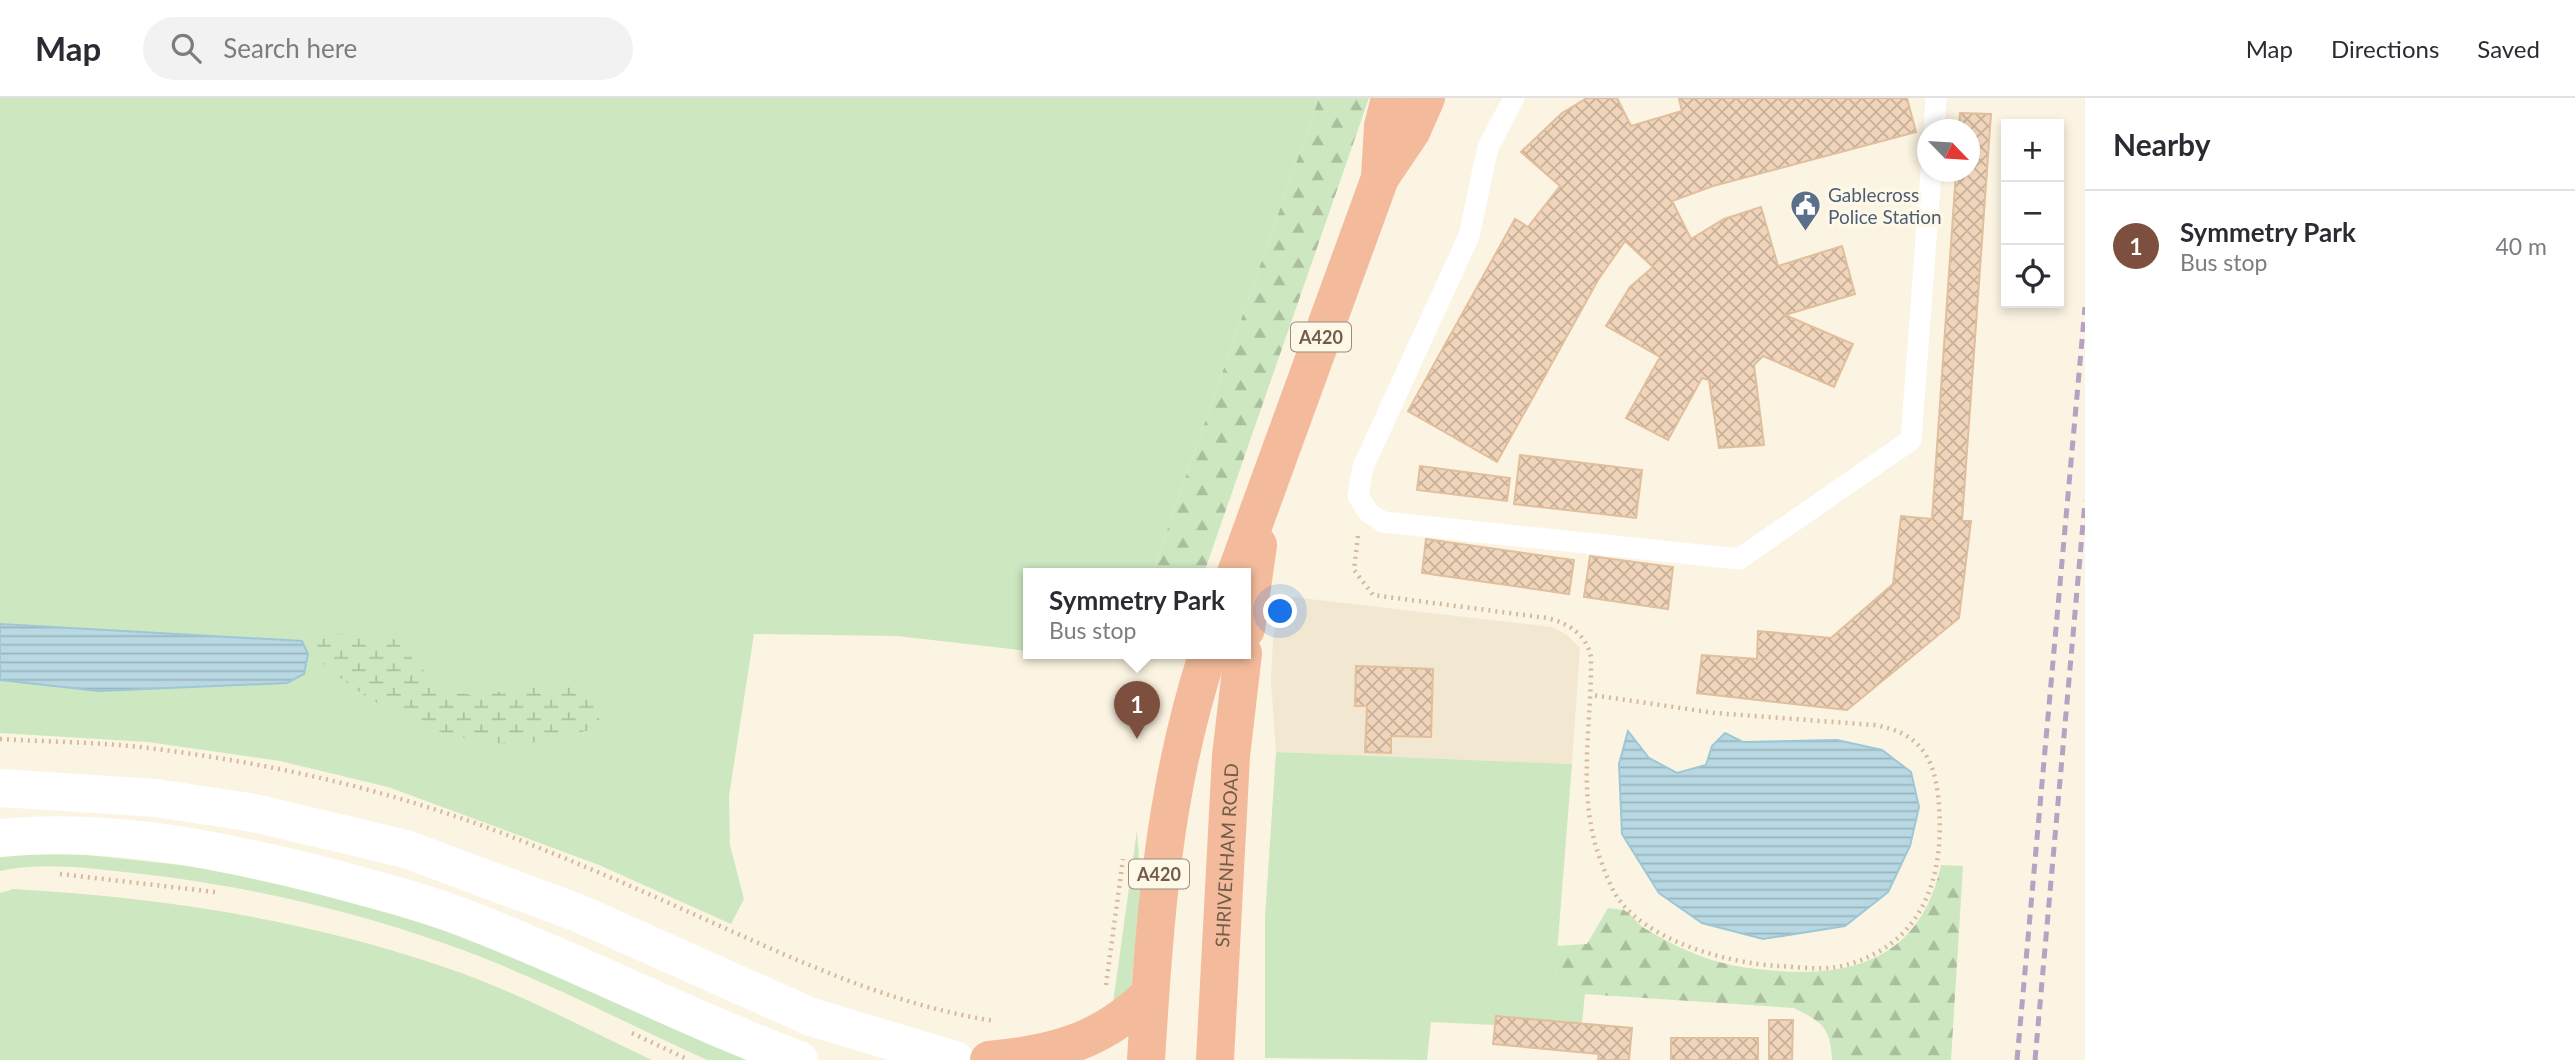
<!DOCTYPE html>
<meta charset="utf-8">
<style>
:root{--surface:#fff;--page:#f2f2f3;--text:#2b2b33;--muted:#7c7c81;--line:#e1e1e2;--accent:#7d4f3e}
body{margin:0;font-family:Lato,sans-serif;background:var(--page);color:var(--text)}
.controls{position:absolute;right:21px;top:21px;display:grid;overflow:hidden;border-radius:0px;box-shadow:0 4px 10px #0003}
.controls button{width:63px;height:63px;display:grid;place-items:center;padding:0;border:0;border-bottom:2px solid var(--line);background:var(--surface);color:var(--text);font:35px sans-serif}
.compass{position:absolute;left:1917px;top:21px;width:63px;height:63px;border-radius:50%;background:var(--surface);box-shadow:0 4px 10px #0003;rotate:115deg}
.you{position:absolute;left:1281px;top:514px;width:24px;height:24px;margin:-18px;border:5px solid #fff;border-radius:50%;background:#1a73e8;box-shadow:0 0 0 10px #1a73e833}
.badge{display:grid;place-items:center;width:46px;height:46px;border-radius:50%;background:var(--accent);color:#fff;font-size:23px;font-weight:700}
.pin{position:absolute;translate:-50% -58px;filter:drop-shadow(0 2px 4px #0008)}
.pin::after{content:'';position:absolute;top:37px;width:24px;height:21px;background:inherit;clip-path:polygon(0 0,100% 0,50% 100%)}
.popup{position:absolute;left:1023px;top:470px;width:228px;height:91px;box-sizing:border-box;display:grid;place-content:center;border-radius:0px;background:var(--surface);filter:drop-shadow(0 2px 5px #0005);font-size:23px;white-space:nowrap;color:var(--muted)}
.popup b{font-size:26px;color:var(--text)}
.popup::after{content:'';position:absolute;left:50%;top:100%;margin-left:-14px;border:14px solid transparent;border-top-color:var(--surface)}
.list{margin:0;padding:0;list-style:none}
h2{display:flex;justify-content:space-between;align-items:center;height:91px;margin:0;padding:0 28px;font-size:30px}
h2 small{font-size:23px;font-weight:400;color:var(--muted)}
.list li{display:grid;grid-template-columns:46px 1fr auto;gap:21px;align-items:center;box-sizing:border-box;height:112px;padding:0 28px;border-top:2px solid var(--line)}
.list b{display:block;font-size:26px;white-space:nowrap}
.list p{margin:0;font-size:23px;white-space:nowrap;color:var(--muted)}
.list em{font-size:23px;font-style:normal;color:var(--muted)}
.icon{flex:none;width:38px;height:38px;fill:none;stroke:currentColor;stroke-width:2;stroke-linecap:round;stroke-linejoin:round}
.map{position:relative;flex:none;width:2085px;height:962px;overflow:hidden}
header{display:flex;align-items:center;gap:42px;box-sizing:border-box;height:98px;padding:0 35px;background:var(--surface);border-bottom:2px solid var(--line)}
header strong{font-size:33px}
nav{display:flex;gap:38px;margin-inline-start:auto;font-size:24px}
.search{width:490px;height:63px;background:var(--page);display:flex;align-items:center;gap:18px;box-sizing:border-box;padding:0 24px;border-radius:38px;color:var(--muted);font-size:26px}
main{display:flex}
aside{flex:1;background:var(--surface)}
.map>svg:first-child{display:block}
</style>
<header>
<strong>Map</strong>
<div class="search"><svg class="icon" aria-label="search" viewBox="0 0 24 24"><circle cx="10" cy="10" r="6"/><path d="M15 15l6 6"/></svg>Search here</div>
<nav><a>Map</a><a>Directions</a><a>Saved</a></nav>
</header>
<main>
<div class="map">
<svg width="2085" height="962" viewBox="0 0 2085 962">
<defs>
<pattern id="forest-firs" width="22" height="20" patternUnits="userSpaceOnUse" patternTransform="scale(1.75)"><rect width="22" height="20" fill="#cde8c1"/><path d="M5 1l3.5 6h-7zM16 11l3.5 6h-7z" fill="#abbf9f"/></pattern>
<pattern id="wetland-marsh" width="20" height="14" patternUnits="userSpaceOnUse" patternTransform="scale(1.75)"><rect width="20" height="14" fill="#cde8c1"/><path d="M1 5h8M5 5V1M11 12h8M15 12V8" fill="none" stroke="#abbf9f"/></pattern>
<pattern id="water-rules" width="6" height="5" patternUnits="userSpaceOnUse" patternTransform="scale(1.75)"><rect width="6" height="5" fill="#b8d9e4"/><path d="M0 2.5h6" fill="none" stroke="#9ab3bb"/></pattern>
<pattern id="building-cross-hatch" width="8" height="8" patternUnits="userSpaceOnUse" patternTransform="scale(1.75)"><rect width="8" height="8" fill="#f0d5bb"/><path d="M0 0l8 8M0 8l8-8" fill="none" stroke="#c7b09a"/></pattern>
</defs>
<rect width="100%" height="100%" fill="#fbf4e2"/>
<path fill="#f2e7d1" d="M1283 498 1552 529 1567 537 1580 550 1572 666 1276 654 1271 584 1273 539Z"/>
<path fill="#cde8c1" d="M0 0H1319L1152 475H1028V553L897 538 754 536 729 698 730 747 744 801 731 826 599 767 388 689 280 663 148 644 0 635Z
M1276 654 1572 666 1554 893 1585 896 1582 925 1496 918 1495 927 1431 924 1427 962 1265 960V819Z
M1137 732 1141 788 1131 893 1113 905Z
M50 753 190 768 269 781 470 838 748 962H707C621 923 535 877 446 846 348 811 246 788 142 776 97 771 45 763 0 773V755Z
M13 791C159 799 305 821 444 869 516 893 584 930 652 962H0V795Z"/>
<path fill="url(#forest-firs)" d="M1319 0H1369L1204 475H1152Z
M1941 767 1963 768 1951 962H1832C1831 930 1822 924 1794 910L1554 894 1557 848 1587 846 1608 810C1612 811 1620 811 1624 812 1631 816 1637 825 1644 830 1657 838 1672 846 1686 852 1716 866 1746 871 1779 873 1862 879 1922 854 1941 767Z"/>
<path fill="url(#wetland-marsh)" d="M315 535 392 539 441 591 471 597 565 586 591 595 602 610 597 630C580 634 562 640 545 643 461 656 381 617 320 563Z"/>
<path fill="url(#water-rules)" stroke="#9ec7d5" stroke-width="2" d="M0 526 302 543 308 556 304 576 287 585 99 593 0 582Z
M1628 633 1649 660 1677 675 1706 667 1712 648 1725 635 1743 644 1837 642 1882 652 1911 674 1919 709 1910 748 1888 794 1845 828 1763 841 1702 825 1659 795 1622 736 1619 666Z"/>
<path fill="url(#building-cross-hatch)" stroke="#e1be9c" stroke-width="2" d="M1587 0H1617L1631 28 1682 13 1679 1 1682 0H1907L1916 34 1713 88 1672 103 1691 141 1724 121 1761 109 1778 168 1842 148 1855 196 1785 217 1853 246 1834 289 1763 258 1754 267 1764 347 1719 350 1709 282 1702 280 1668 342 1626 320 1660 259 1606 228 1630 189 1653 169 1625 143 1598 182 1497 364 1408 313 1515 121 1528 129 1560 88 1521 54 1562 15Z
M1960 15 1991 16 1962 423H1971L1959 520 1847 612 1697 595 1702 557 1757 561 1758 533 1831 540 1893 486 1901 418 1932 421 1956 74H1969V32H1959Z
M1520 357 1642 372 1636 420 1514 406Z
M1420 368 1510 380 1507 403 1417 392Z
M1426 441 1574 462 1569 496 1422 475Z
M1590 458 1673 469 1668 511 1584 499Z
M1356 568 1433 571 1431 639 1391 638V655L1365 654 1367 608H1355Z
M1496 918 1632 930 1629 962H1598L1599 956 1493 946Z
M1769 922H1793L1792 962H1769Z
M1671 940H1758V962H1671Z"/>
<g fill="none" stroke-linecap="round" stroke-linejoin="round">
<path stroke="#d4b99e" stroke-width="4.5" stroke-dasharray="2 5" stroke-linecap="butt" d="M1358 438 1354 472 1373 497 1547 520C1568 525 1586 536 1591 559 1592 622 1578 688 1596 749 1601 764 1607 780 1614 794 1641 842 1727 865 1778 868 1797 869 1819 872 1837 869 1924 851 1947 777 1938 697 1933 655 1916 634 1874 627L1715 615 1592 597
M0 641C49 644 99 644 148 650 271 665 391 692 507 737 576 764 643 793 711 824 803 865 895 908 995 923
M60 776 215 794
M1106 887 1123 761
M632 935 689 962"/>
<path stroke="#fff" stroke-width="21" d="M1514 0 1488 49 1469 138 1363 369 1358 398 1369 415 1383 424 1739 461 1911 342 1931 74
M1934 32 1936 0"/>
<path stroke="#fff" stroke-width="38" d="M0 690 156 700 254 715 406 751 578 815 811 919 955 962
M0 740C107 729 216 751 320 777 369 790 420 803 467 821 579 864 686 920 799 962"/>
<g stroke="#f3bb9b" stroke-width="38">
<path d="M1380 80 1383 28 1390 0"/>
<path d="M1236 475 1380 80 1411 34 1426 0"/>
<path d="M1246 531 1258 447"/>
<path d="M989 962C1055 956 1102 943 1150 896"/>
<path d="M1146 962C1155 819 1163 693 1208 555"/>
<path id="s1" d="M1215 962 1231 658 1243 555"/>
</g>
<path stroke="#b7a2c4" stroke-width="5" stroke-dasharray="10 7" stroke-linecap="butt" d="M2017 962 2085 209
M2035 962 2085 403"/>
</g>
<defs>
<symbol id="civic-pin" viewBox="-11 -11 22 30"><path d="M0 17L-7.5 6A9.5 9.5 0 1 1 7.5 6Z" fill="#5c6f8a" stroke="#fef8e8"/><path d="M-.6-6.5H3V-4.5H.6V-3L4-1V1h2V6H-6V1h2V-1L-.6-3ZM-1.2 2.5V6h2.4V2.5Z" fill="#fff"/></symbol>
</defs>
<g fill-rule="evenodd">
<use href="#civic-pin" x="1788" y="90" width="35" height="47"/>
</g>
<g text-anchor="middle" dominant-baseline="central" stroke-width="7" stroke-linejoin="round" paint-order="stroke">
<g fill="#fef8e8" stroke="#9c8b79" stroke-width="2">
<rect x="1291" y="224.5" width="60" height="29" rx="5"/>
<rect x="1129" y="761.5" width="60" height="29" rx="5"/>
</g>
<g font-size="18" font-weight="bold" fill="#725c4a">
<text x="1321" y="239">A420</text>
<text x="1159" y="776">A420</text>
</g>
<g font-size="19" fill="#4e5e75" stroke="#fef8e8" text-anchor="start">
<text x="1828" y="96">Gablecross<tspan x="1828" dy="22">Police Station</tspan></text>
</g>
<g font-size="19" fill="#725c4a" stroke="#fef8e8">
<text stroke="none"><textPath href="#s1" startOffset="205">SHRIVENHAM ROAD</textPath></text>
</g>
</g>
</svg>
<div class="controls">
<button>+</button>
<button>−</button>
<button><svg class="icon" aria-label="locate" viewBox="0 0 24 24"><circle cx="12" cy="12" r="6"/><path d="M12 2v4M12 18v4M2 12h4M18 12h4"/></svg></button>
</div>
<svg class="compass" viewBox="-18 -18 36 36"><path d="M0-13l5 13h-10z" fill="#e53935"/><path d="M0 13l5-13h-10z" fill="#7c7c81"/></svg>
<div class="you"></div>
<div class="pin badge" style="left:1137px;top:641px">1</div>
<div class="popup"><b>Symmetry Park</b>Bus stop</div>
</div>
<aside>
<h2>Nearby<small></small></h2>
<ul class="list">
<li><span class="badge">1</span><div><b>Symmetry Park</b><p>Bus stop</p></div><em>40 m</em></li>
</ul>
</aside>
</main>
